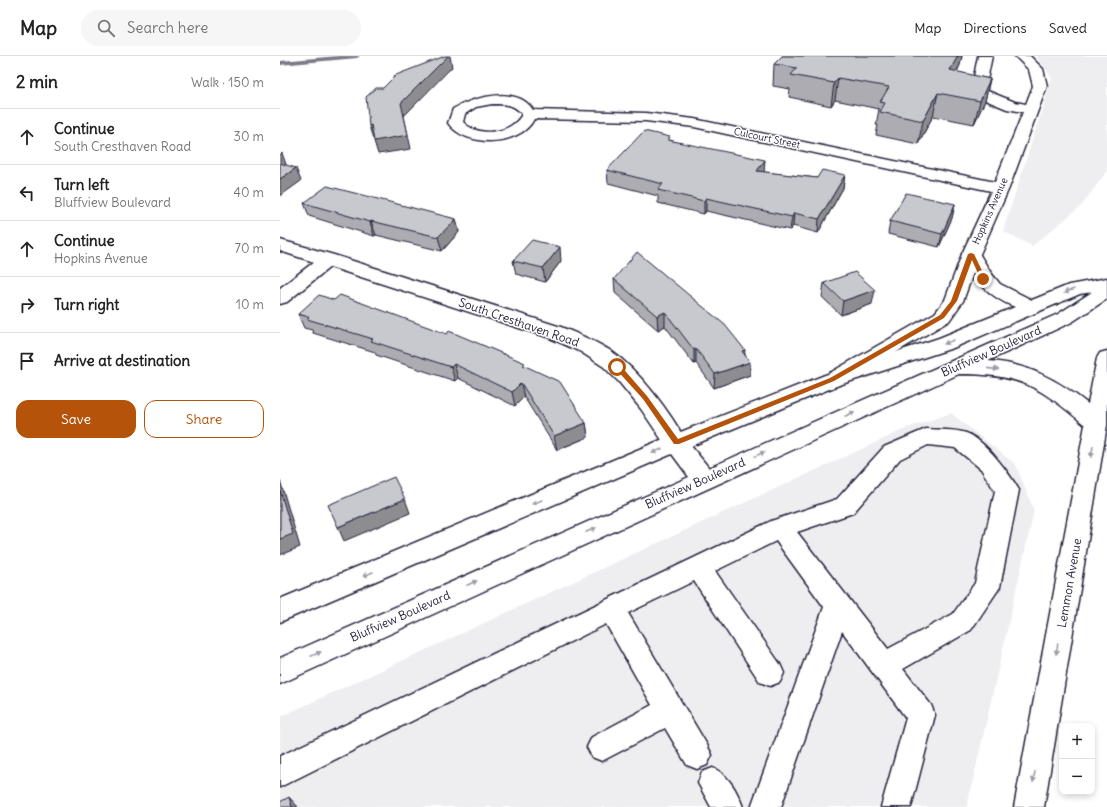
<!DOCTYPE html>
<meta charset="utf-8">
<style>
:root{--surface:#fff;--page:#f6f6f6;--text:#222;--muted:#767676;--line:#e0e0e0;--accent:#b45309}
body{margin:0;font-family:Delius,sans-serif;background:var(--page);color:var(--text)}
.controls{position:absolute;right:12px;bottom:12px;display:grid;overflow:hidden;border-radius:8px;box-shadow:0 2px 6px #0003}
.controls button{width:36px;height:36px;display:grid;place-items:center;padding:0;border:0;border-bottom:1px solid var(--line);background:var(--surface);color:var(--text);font:20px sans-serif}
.stop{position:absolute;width:12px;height:12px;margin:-9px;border:3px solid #b45309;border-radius:50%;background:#fff}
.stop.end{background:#b45309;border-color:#fff;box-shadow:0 1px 4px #0008}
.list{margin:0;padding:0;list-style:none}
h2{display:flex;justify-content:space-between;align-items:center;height:52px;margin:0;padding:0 16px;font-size:17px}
h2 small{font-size:13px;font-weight:400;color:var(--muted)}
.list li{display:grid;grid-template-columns:26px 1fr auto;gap:12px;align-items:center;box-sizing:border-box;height:56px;padding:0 16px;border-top:1px solid var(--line)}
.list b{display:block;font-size:15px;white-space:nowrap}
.list p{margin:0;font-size:13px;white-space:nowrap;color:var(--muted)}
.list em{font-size:13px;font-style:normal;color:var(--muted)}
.actions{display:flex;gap:8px;padding:12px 16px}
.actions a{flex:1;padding:9px 0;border:1px solid var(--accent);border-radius:12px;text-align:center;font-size:14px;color:var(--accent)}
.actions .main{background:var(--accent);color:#fff}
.icon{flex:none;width:22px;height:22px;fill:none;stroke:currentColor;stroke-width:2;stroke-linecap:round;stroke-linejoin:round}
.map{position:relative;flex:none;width:827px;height:751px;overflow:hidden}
header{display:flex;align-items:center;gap:24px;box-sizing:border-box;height:56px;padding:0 20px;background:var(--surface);border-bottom:1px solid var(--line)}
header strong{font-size:19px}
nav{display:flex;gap:22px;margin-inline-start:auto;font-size:14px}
.search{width:280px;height:36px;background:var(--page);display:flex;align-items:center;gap:10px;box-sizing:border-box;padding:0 14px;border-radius:22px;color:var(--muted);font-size:15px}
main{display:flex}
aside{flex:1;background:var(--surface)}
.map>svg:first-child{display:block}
</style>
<header>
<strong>Map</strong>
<div class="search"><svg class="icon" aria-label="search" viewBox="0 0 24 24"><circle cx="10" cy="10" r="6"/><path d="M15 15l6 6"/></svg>Search here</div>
<nav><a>Map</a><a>Directions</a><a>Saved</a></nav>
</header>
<main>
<aside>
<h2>2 min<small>Walk · 150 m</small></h2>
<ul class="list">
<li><svg class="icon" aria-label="ahead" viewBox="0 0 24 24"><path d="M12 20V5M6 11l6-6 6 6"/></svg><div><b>Continue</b><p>South Cresthaven Road</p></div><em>30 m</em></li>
<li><svg class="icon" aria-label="left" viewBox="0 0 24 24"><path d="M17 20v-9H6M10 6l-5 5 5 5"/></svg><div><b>Turn left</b><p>Bluffview Boulevard</p></div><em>40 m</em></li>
<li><svg class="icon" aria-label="ahead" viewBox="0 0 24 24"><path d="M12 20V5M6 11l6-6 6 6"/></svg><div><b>Continue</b><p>Hopkins Avenue</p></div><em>70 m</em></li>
<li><svg class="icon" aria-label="right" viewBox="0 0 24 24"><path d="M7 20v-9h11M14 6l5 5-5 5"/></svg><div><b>Turn right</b></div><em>10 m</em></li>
<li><svg class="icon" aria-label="arrive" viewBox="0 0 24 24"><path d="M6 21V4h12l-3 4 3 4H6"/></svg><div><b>Arrive at destination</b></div></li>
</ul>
<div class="actions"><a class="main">Save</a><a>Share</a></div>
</aside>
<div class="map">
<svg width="827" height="751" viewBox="0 0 827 751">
<rect width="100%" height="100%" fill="#fff"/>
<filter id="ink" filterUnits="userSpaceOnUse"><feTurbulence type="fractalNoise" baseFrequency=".025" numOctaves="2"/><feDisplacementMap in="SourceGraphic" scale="8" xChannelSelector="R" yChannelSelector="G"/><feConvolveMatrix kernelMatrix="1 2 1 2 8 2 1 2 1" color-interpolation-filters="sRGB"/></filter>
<g filter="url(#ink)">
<path fill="#eeeef1" d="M755 0H827V115L801 150 752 190 723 175 772 23 768 16Z
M671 357 736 409 754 455 687 751H0V661L627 372Z"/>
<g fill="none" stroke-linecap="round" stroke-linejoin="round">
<path fill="#7a7a88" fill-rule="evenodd" d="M59 0H80L77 2 0 9V5Z"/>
<defs>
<path id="minor" d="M698 0H712L705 34 735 46 746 48 753 30 749 14 735 0H750L763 13 767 30 729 132 700 198 683 245 669 265 562 328 555 330 548 328 545 323 548 318 655 257 665 244 682 198 711 135 414 71 366 65 254 63C240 91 185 92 168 67L173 53C194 41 237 29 253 54L366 57 414 63 715 126 743 56 727 53 693 39 691 36ZM212 48C224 48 234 48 242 58 232 78 198 82 183 66L185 58 196 51Z
M0 184 54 199 281 271C298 278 315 285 331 295 360 315 390 356 407 387L404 393 396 395 388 393 361 353 339 326 324 311 301 296 267 281 50 211 7 246 0 248V232L34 206 0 195Z
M646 373C659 374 674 373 686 377 705 384 729 417 739 434L720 531 691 574 623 613 651 649 655 659 631 751H601L626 662 562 575 501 751H471L544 551 496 485 435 515 500 608 504 617 500 626 490 630 480 626 414 525 348 557 427 689 432 699 427 709 417 713 407 709 385 672 322 705 312 701 307 691 312 681 372 649 326 568 0 731V700L491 465 557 443 604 391ZM648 389 675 392 701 413 715 435 695 527 673 558 608 593 517 476 573 457 620 403Z
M433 712C449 719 457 735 463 751H431L418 727 422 716Z"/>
<path id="major" d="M691 193 697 194 711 217 720 228 752 244 789 229 827 222V243L792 266 708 305C747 307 778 324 808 348L817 302 820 297 827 295V369L764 751H734L805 369C759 330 740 318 679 318L0 628V602L409 421 392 398 0 566V543L388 381 545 319 659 282 735 251C706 239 696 225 682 198L685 194ZM812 236 778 258 429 412 411 390 559 329 673 292 800 238Z"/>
</defs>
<use href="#minor" stroke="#22223b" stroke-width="3"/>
<use href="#major" stroke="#22223b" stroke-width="3"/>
<use href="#minor" fill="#fff" fill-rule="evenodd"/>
<use href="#major" fill="#fff" fill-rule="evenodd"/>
</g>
<path fill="#acacb2" stroke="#22223b" d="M502 0H682L680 9 677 16 710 23 705 45 694 68 653 60 638 88 596 79 598 69H596L599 53 555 44 551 50 509 41 510 33 493 30 494 8Z
M390 84 484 116 537 122 565 119 563 132 538 177 513 170 510 174 426 155 424 158 378 147V140L328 127 327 114Z
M24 147 176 163 179 176 162 195 96 179 94 180 29 160Z
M675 148 672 162 659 191 608 178 610 165Z
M233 205H281L265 226 236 218Z
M334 223 465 298 470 319 434 332 416 307 414 308 385 270 378 274 335 237Z
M544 227 592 248 561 259 542 241Z
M18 258 245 310 306 367 308 381 277 394 244 341 235 350 178 322 175 325 96 299 95 296 33 277 32 274 24 272Z"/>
<path fill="#8c8c91" stroke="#22223b" d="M168 0H170L172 11 124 60 131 93 98 98 94 85 121 47Z
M677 0H682L680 9 666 36 670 14Z
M558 22 555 44 551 50 554 27Z
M710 23 705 45 694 68 700 45Z
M658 37 653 60 638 88 643 65Z
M91 69 95 82 93 83 89 70Z
M2 97 7 111 0 116V99Z
M485 104 484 117 477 115Z
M16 112 21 125 0 140V123Z
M565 119 563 132 538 177 539 163Z
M426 142V155L424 158V145Z
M675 148 672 162 659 191 662 178Z
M514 157 513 170 510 174 512 161Z
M176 163 179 176 162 195 158 181Z
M91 165 96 179 94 180 90 166Z
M280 191 281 205 265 226 263 212Z
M595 234 592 248 561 259 563 245Z
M385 256V270L378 274 377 260Z
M416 293V307L414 308V294Z
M465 294 464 307 462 295Z
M470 306V319L434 332 435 318Z
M174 308 178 322 175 325 171 311Z
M241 327 244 341 235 350 232 336Z
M306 367 308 381 277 394 274 380Z
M0 424 20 491 0 499Z
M125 443 130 457 64 485 58 471Z
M9 741 18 751H12Z"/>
<path fill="#c8c8cf" stroke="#22223b" d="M165 0H168L121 47 128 79 94 85 91 69 89 70 86 41 96 32H103L116 19Z
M502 0H678L670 14 710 23 700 45 658 37 643 65 600 56 605 47 600 46 609 31 558 22 554 27 511 19 517 12 494 8Z
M364 75 390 81 388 84 485 104 477 115 537 122 542 114 565 119 539 163 514 157 512 161 426 142 424 145 378 134 383 128 327 114Z
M0 107 16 112 0 123Z
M47 130 176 163 158 181 91 165 90 166 24 147Z
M626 137 675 148 662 178 610 165Z
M252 184 280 191 263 212 233 205Z
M357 196 445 269 465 294 462 295 470 306 435 318 416 293 414 294 385 256 377 260 334 223Z
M575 216 595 234 563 245 544 227Z
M39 239 54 244 60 239 167 278 169 275 245 307 243 309 280 326 306 367 274 380 241 327 232 336 174 308 171 311 91 285 93 283 27 263 29 261 18 258Z
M114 421 125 443 58 471 48 449Z
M0 435 13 478 0 483Z
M9 741 12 751H0V746Z"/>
<defs><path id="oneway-solid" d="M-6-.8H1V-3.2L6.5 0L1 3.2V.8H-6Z"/></defs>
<g fill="#9c9ca7">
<use href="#oneway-solid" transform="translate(789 235) rotate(157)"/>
<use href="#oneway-solid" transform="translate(669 286) rotate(158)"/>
<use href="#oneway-solid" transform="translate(713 313) rotate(6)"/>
<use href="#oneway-solid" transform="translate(570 358) rotate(-24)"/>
<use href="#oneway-solid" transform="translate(377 395) rotate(157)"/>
<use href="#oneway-solid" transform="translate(812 396) rotate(100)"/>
<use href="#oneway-solid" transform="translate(480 398) rotate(-24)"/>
<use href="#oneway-solid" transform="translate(257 446) rotate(157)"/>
<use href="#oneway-solid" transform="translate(311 474) rotate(-24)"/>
<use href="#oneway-solid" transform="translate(88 518) rotate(157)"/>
<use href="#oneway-solid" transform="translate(192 527) rotate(-24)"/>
<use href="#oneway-solid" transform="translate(777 593) rotate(100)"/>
<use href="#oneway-solid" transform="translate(36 598) rotate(-24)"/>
<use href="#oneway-solid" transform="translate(754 721) rotate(100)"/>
</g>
</g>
<path fill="#b45309" d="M691 197 694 198 706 223 701 224 692 204 677 245 664 262 554 325 399 388H394L363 343 334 311 340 309 367 340 398 383 550 322 660 259 671 245 688 198Z"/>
<g text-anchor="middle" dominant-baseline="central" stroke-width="3" stroke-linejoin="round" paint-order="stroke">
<g font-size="10" fill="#22223b" stroke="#fff">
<text transform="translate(487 82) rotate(12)">Culcourt Street</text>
<text transform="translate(710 155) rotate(-66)">Hopkins Avenue</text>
</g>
<g font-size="12" fill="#22223b" stroke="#fff">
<text transform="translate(239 266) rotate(19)">South Cresthaven Road</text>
<text transform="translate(711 295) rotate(-24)">Bluffview Boulevard</text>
<text transform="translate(415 427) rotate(-24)">Bluffview Boulevard</text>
<text transform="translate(789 527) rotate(-80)">Lemmon Avenue</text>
<text transform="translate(120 560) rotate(-24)">Bluffview Boulevard</text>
</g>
</g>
</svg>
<div class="controls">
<button>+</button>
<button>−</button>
</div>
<div class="stop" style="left:337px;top:311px"></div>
<div class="stop end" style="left:703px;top:223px"></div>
</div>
</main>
